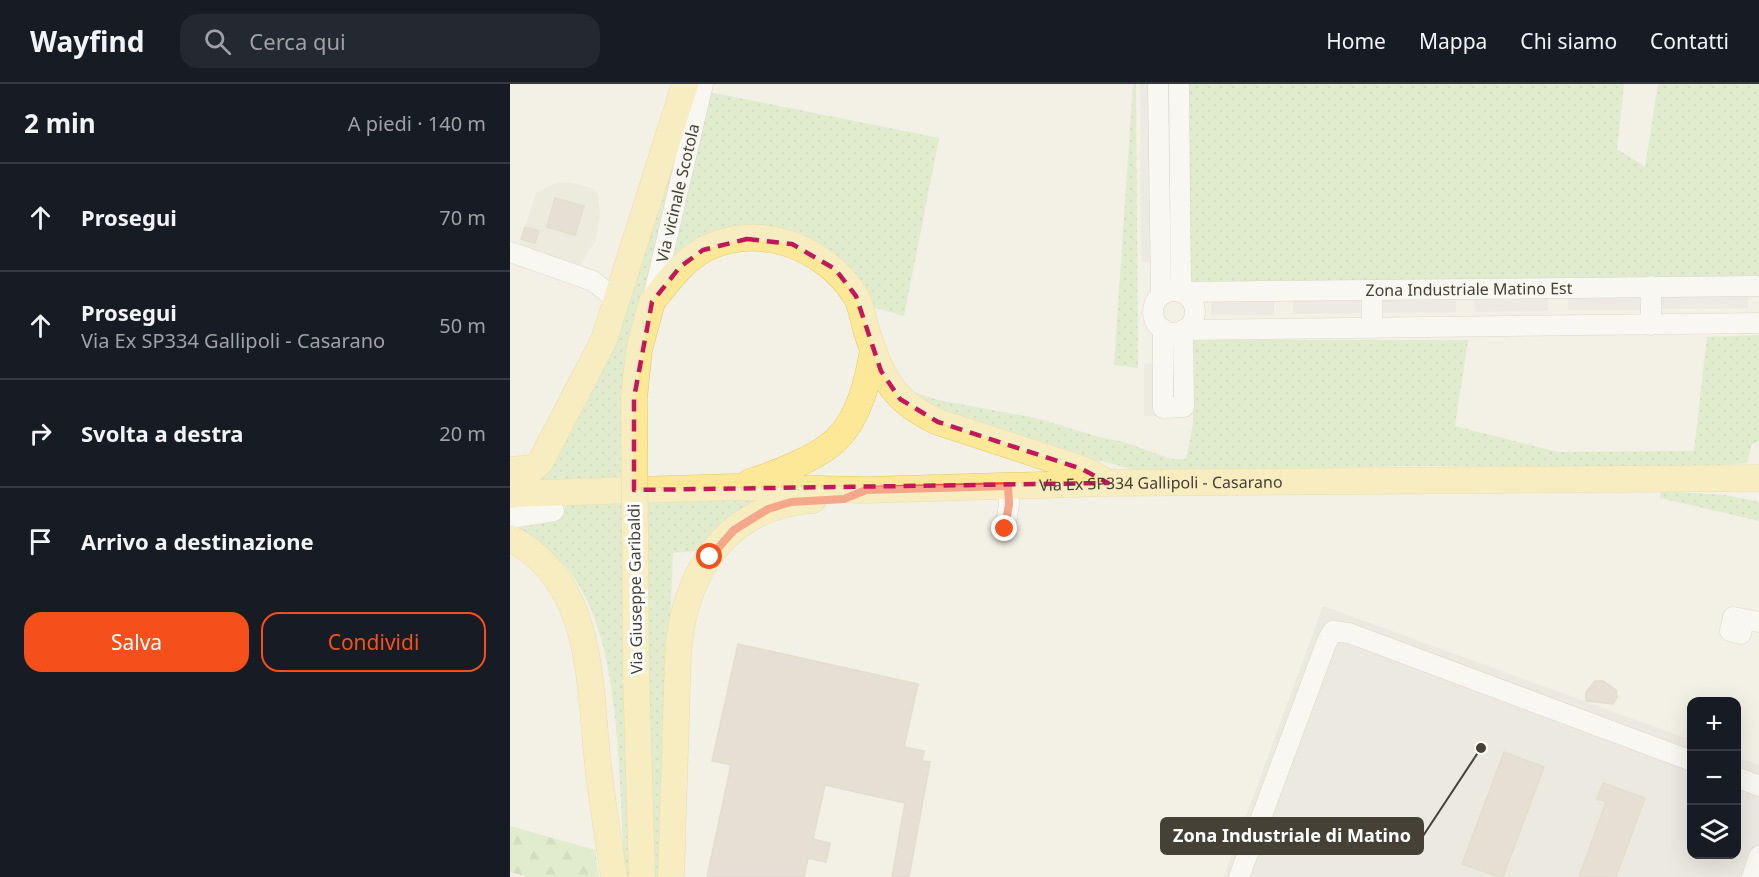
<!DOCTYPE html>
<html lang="it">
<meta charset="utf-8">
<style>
:root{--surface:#171b24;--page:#242831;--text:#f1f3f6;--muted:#9ea1a6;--line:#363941;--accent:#f54f1b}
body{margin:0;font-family:"Noto Sans",sans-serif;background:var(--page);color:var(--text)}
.controls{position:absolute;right:18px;bottom:18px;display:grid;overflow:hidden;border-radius:12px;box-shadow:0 6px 24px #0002}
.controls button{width:54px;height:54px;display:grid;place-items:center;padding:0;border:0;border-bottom:2px solid var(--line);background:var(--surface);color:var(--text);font:30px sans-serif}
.stop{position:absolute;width:18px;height:18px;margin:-14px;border:4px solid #f54f1b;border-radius:50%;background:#fff}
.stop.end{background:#f54f1b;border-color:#fff;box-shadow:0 2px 6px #0008}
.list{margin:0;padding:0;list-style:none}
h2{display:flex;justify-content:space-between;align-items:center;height:78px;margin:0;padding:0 24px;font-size:26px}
h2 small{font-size:20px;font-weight:400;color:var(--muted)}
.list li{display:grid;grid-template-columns:39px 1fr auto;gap:18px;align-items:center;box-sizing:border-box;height:108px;padding:0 24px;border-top:2px solid var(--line)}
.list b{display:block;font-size:22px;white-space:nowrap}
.list p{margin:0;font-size:20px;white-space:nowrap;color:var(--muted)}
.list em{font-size:20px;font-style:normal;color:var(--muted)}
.actions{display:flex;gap:12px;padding:18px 24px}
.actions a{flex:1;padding:14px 0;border:2px solid var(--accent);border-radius:18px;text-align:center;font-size:21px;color:var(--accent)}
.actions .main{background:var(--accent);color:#fff}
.icon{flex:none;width:33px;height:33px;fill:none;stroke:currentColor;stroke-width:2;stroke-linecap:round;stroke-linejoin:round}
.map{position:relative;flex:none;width:1249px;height:793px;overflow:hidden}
header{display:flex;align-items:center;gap:36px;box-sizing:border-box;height:84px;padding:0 30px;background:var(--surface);border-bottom:2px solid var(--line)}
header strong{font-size:28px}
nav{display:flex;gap:33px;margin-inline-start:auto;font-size:21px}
.search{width:420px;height:54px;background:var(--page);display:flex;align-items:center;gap:15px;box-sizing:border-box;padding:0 21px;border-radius:18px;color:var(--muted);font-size:22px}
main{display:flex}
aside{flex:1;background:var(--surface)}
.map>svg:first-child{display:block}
</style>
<header>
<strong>Wayfind</strong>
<div class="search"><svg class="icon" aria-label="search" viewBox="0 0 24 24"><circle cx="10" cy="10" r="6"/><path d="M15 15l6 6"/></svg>Cerca qui</div>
<nav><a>Home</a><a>Mappa</a><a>Chi siamo</a><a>Contatti</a></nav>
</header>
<main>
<aside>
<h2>2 min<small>A piedi · 140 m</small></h2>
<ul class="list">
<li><svg class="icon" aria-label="ahead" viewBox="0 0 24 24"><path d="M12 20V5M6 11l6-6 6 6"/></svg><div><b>Prosegui</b></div><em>70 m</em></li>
<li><svg class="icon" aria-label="ahead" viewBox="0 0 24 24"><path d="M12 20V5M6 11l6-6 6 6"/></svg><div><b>Prosegui</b><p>Via Ex SP334 Gallipoli - Casarano</p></div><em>50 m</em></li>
<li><svg class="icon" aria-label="right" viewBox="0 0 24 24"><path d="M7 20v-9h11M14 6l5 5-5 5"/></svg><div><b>Svolta a destra</b></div><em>20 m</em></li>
<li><svg class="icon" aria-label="arrive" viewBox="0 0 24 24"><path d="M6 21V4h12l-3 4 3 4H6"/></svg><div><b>Arrivo a destinazione</b></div></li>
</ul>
<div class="actions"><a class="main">Salva</a><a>Condividi</a></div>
</aside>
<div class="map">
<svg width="1249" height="793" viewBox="0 0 1249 793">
<defs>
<pattern id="grass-dots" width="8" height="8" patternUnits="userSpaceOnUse" patternTransform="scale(1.5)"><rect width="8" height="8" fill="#c9e6b0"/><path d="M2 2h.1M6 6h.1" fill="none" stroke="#aec698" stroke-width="1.8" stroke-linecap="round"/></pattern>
<pattern id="forest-firs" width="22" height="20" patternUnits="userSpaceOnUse" patternTransform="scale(1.5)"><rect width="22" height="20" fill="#c9e6b0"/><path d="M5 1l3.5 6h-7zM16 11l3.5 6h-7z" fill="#aec698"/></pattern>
</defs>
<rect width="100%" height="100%" fill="#f3f0e6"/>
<path fill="#e7e2d5" d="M60 98 84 105 88 111 90 129 86 156 67 185 9 163 26 109 46 99Z"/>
<path fill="#e5e1db" d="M813 522 1181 656 1182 770H1226L1227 673 1249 681V793H714Z"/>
<path fill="url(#grass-dots)" d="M185 0 122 258 113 393 28 396 75 309Z
M623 0H626L628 284 604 281Z
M678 0H1114L1107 65 1135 83 1148 0H1249V192L680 199Z
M199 8 429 54 394 232 358 222 278 150 159 181Z
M1249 251V357L1242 360 1237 379 1186 383 893 382 674 388 625 386 592 377 572 379 419 328 401 307 428 316 526 334 589 353 614 358 661 375H676L683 341V256H958L945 342 1048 368 1184 367 1197 253Z
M1151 407 1215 411 1249 418V437L1150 414Z
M259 415 185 467 163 469 150 793H141L132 419Z
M113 419 124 793H115C108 708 114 560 62 491 47 471 27 460 8 443L32 436H51L56 421Z"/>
<path fill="url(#forest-firs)" d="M0 742 85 766 89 793H18L0 788Z"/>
<path fill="#e4e2de" d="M630 0H678L680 199H642V178H631Z
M1238 211V224L1152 225V212Z
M1130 212V226H1058V213Z
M1038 213V227L965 228 964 215Z
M946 215V228L873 229V216Z
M850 216V229L783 230V217Z
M764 217V231H701V218Z
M683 256V331L634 332V280L643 279V257Z"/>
<path fill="#d4cdbc" stroke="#cfc5af" stroke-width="1.5" d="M45 114 74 122 65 151 37 143Z
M15 143 29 147 25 159 11 155Z
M228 560 408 600 394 663 414 667 412 677 420 678 399 793H382L395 719 315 701 303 755 320 759 316 778 298 774 294 793H197L221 681 202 677Z
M1085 597H1093L1106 606 1107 613 1103 620 1076 617V608Z
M994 668 1034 683 993 793H989L952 780Z
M1093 699 1135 714 1106 793H1069L1096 718 1087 715Z"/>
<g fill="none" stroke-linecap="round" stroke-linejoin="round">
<defs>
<g id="minor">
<path d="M648 0 651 211"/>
<path id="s1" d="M669 0 671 208 1249 202"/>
<path d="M0 168 83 197 108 217"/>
<path d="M1141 202V241"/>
<circle cx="664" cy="228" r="21"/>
<path id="s2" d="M142 218 193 0"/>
<path d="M862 243V207"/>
<path d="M653 245V324L674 323 673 246 1249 239"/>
<path d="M0 434 44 427"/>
<path d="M495 445 499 420 498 402"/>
<path d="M1234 535 1231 550 1220 547 1223 533 1249 538"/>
<path d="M1226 693 1249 702"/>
<path d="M729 793 817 557 823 547 839 549 1182 677"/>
<path d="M1242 793 1249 772"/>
</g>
<g id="major">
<path d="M142 218C157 199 171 179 193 166 246 137 314 162 345 211 351 220 353 234 356 245 370 291 383 318 428 338L572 385 593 396"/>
<path d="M0 386 24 384 31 377 94 256 175 0"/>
<path d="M240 398C265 390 308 374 327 355 350 332 358 296 363 266"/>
<path id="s3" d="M0 410 224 403 356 406 598 399 1249 394"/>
<path d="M0 454C82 497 79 592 87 671 91 712 98 753 104 793"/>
<path d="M126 587 132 793"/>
<path d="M161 793 168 572C173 490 215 422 303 416"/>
</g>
</defs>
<use href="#minor" stroke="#beb9a9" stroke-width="21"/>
<use href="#major" stroke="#e1c766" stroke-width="27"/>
<use href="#minor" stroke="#fff" stroke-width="20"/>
<use href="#major" stroke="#fce896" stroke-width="26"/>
<defs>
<path id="major-bridge" d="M126 587 124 314 129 266 142 218"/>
</defs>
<use href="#major-bridge" stroke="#e1c766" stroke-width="27" stroke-linecap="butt"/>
<use href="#major-bridge" stroke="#fce896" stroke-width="26"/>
</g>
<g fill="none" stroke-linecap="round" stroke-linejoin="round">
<path stroke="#f54f1b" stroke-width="8" d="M200 473 224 446 258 425 281 418 334 415 356 406 498 402 499 420 495 445"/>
</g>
<path d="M0 0H1249V793H0ZM237 155 282 160 325 185 346 212 371 287 390 315 428 338 572 385 598 399 124 406V314L142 218 170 183 193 166Z" fill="#f3f0e6" fill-opacity=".55" fill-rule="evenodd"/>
<path fill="none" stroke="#c2185b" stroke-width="4.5" stroke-dasharray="12 8" stroke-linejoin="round" d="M237 155 282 160 325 185 346 212 371 287 390 315 428 338 572 385 598 399 124 406V314L142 218 170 183 193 166Z"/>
<g text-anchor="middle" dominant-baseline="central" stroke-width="6" stroke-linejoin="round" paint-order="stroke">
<g font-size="16" fill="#454136" stroke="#fff">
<text stroke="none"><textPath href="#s2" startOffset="112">Via vicinale Scotola</textPath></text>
<text stroke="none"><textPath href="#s1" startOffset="496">Zona Industriale Matino Est</textPath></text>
<text stroke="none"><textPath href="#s3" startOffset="651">Via Ex SP334 Gallipoli - Casarano</textPath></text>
<text transform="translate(125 505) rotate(-91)">Via Giuseppe Garibaldi</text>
</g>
</g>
<path fill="none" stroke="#454136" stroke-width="2" d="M971 664L913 752"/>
<circle fill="#454136" stroke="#fff" stroke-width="2" cx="971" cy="664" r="6"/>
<rect fill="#454136" stroke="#454136" stroke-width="2" x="651" y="734" width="262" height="36" rx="6"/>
<g font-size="18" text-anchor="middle" font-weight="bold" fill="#fff">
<text x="782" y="758">Zona Industriale di Matino</text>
</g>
</svg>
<div class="controls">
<button>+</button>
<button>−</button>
<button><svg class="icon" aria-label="layers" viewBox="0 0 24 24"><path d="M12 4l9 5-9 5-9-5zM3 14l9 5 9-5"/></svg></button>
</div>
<div class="stop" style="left:200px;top:473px"></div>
<div class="stop end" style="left:495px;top:445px"></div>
</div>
</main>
